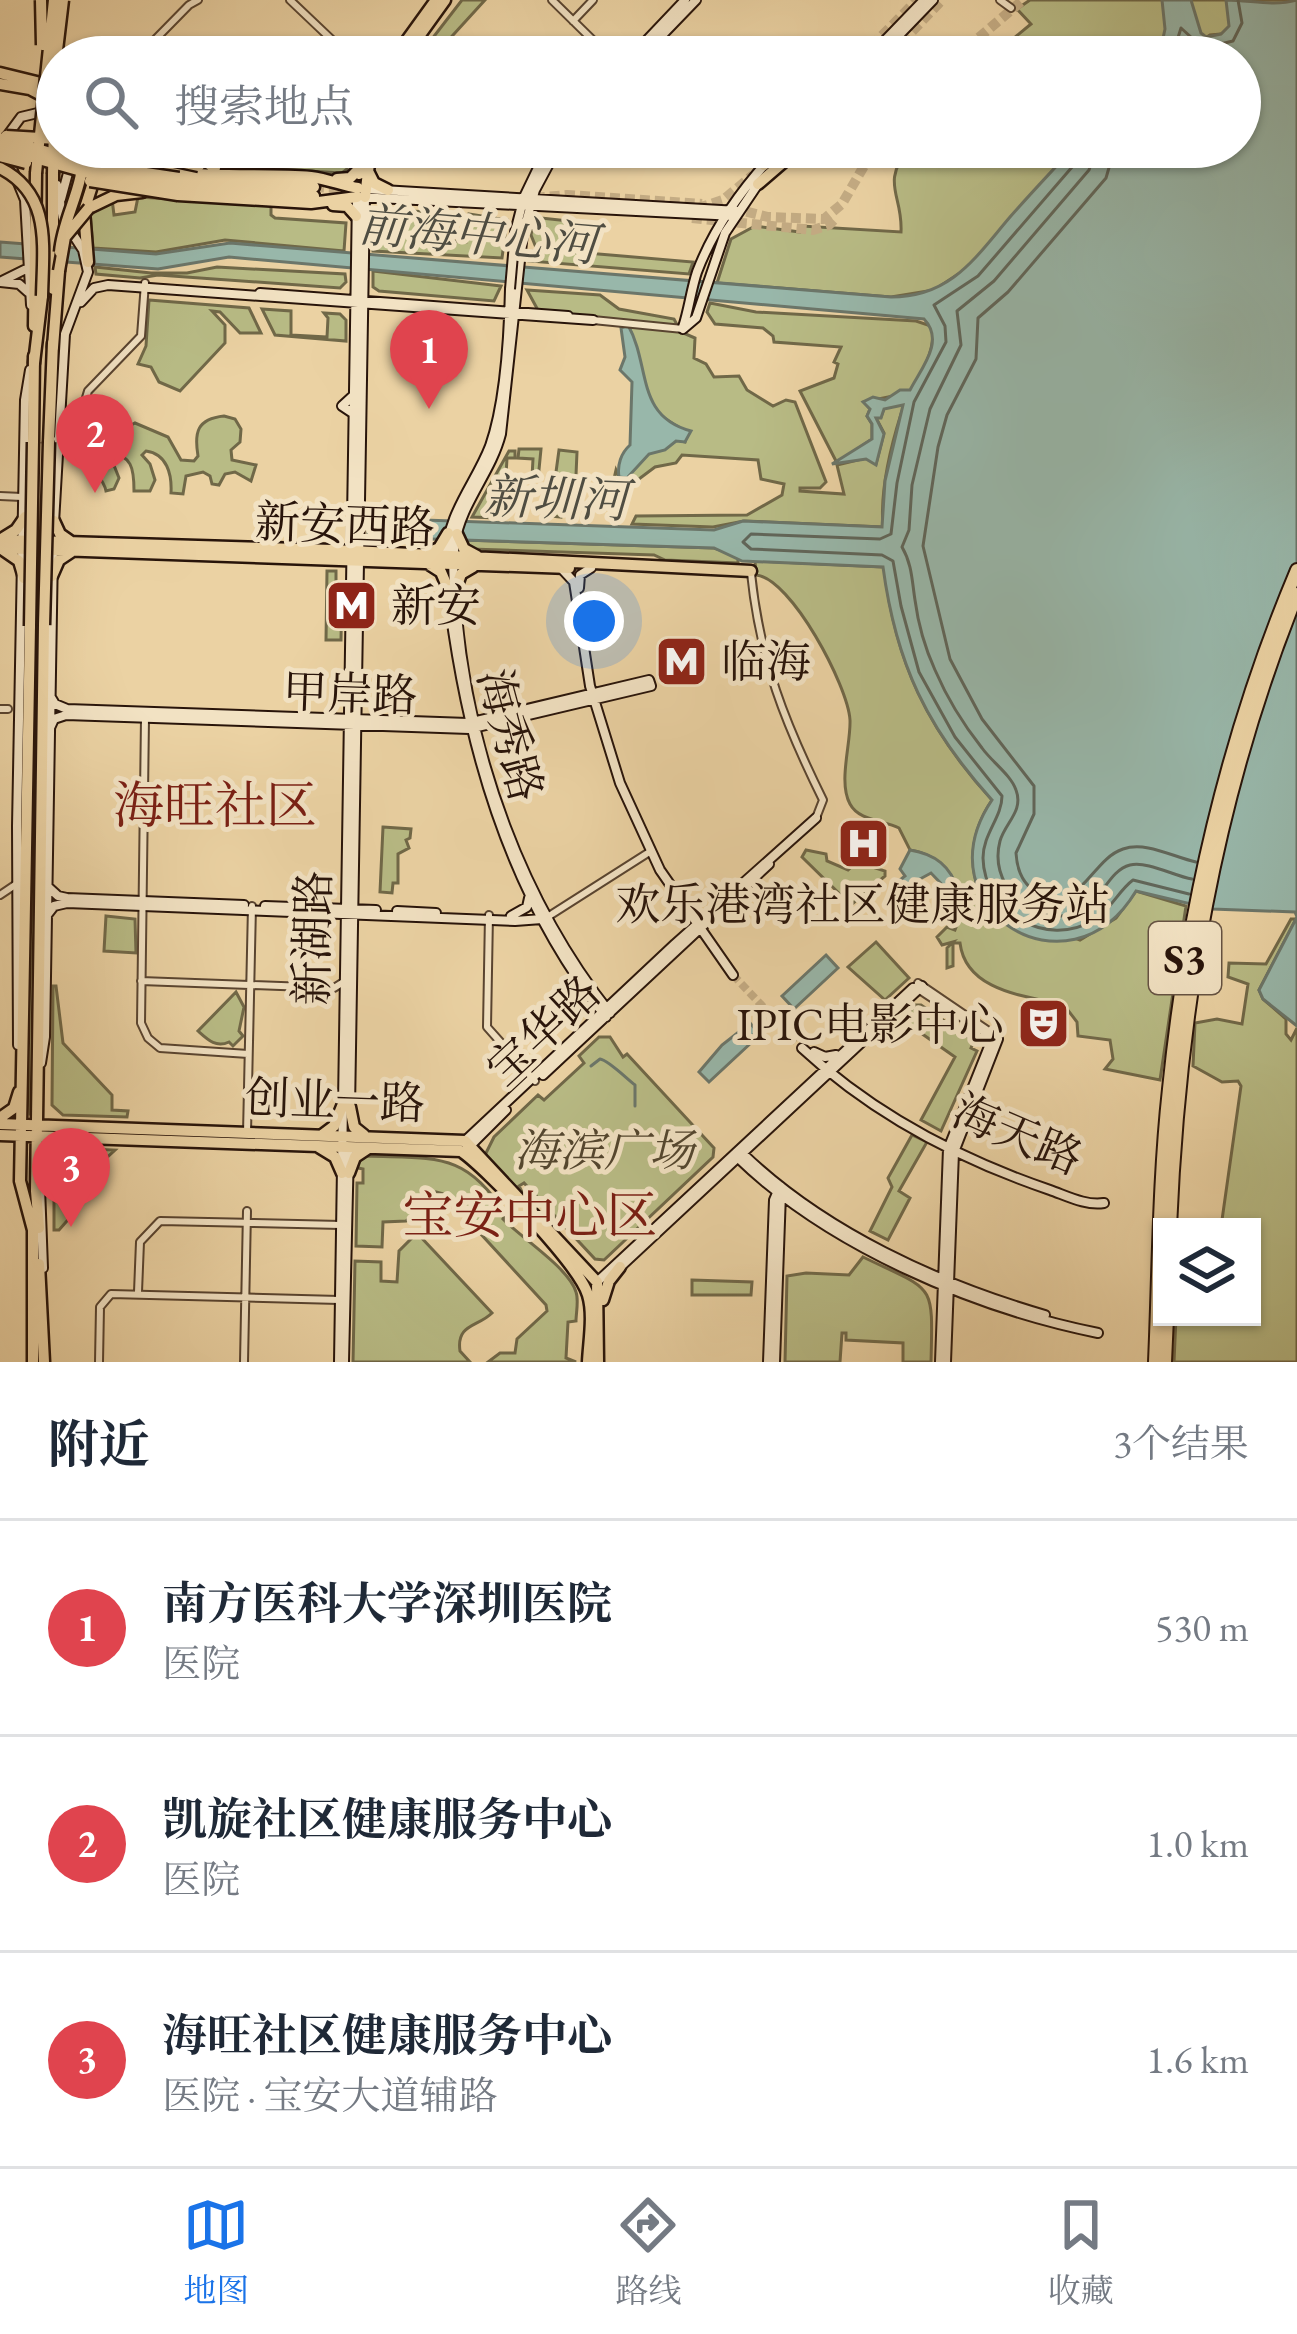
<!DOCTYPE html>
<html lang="zh">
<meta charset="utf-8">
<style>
:root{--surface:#fff;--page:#f6f6f7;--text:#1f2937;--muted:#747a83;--line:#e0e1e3;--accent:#1a73e8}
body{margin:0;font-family:"EB Garamond","Noto Serif SC",serif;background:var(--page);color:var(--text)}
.controls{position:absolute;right:36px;bottom:36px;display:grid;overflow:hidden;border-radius:0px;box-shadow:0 3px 9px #0004}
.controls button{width:108px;height:108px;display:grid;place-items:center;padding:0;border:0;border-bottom:3px solid var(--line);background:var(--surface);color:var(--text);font:60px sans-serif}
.you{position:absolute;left:594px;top:621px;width:42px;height:42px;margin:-30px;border:9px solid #fff;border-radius:50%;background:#1a73e8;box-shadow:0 0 0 18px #1a73e833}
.badge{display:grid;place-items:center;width:78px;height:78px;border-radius:50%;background:var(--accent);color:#fff;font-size:39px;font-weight:700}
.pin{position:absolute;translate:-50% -99px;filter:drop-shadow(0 3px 6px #0008)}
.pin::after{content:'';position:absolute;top:63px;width:42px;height:36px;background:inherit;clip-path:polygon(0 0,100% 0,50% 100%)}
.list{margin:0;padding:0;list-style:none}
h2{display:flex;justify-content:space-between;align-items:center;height:156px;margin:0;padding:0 48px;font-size:51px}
h2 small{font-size:39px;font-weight:400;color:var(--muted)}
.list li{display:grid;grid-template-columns:78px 1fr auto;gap:36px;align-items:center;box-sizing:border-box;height:216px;padding:0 48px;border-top:3px solid var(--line)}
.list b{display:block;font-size:45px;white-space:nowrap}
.list p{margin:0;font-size:39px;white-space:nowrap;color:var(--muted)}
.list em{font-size:39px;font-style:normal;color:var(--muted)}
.icon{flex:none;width:66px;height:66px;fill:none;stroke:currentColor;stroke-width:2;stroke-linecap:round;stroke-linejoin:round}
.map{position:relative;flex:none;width:1297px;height:1362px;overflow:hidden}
.search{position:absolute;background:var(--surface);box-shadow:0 3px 9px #0004;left:36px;right:36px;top:36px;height:132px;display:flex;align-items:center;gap:30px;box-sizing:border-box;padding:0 42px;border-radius:66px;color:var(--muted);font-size:45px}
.sheet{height:804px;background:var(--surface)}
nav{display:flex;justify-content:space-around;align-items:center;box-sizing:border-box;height:168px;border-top:3px solid var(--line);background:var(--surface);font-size:33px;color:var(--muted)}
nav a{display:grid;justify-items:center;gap:6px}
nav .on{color:var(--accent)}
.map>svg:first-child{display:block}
</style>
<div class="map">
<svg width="1297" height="1362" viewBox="0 0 1297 1362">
<rect width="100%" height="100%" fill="#ebd2a3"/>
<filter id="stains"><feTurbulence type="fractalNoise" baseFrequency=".00167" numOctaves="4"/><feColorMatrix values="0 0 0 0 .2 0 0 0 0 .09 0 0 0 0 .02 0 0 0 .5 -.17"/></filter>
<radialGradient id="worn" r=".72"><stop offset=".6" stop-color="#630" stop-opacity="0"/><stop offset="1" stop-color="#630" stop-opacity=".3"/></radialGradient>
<path fill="#b8bb85" stroke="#706848" stroke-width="3" d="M462 0H485L433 57H418Z
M1030 0H1296L1221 34 1210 35 1178 57H991L1031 24 1017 9Z
M273 147H351L347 169 342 173 273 169 262 158Z
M909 147H1074L969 267 934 290 891 297 717 283 731 239 755 226 800 232 802 226 901 232C903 194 880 185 909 147Z
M138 197 271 205V215L275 218 346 223 344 251 225 240 156 252 93 248 90 211 112 199 114 215 135 212Z
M377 209 427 212 426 239 466 242 469 214 507 220 502 258 373 251V213Z
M541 218 569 221 563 251 693 262 689 274 529 261 530 252 537 250 531 235 533 223Z
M95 267 151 273H187L217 267 345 274 346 282 340 288 158 275 140 278 96 274Z
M373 271 501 286 494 301 379 291 373 287Z
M527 290 600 295 619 309 674 319 681 332 695 338 694 358 706 364 714 377 739 376 747 390 773 406 786 400 795 402 826 482 820 488H800V491L844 494 837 465 866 458 876 464 884 433 876 418 881 417 888 397 864 402 870 409 867 416 872 424V439L837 463 800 391 834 378 838 364 834 362 841 347 774 342 773 336 763 328 715 324 707 312 710 303 756 312 916 321 931 326C940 354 909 387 901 414 890 449 880 491 883 527L744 521 713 527 632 524 636 516 747 515 782 495 784 484 761 479 758 460 682 455 676 463 655 467 631 485 613 483 616 470 619 477C637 473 636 461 650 453 659 448 667 448 677 440L685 442 687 434C677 423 658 419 650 403 639 379 639 348 628 325L539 312Z
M149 300 249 308 261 333H240L220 312 212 311 225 325V343L180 391 159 382 151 367 138 364 146 346Z
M262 309 291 311V335L327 337 328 318 324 313 340 314 346 320V341L275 335Z
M224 416 235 419 241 429 240 442 231 450 232 460 256 465 251 481 235 472 225 474 219 485 212 484 210 476 203 472 186 476 183 494 171 493C172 474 167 454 146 451L142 455 150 464 155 480 150 491H134C134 467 132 457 108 450L103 455 113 463 119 478 114 489 106 491C104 478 91 470 86 456L91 447 135 423 168 437 181 460 194 461 198 456C194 432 197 419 224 416Z
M519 449H541L538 480 506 479 504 507H499L497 518 472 517 509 451H515V458H507L506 476 532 477 533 459 518 458Z
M559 450 577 452 575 498H563L561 517 550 516Z
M463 540 714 548 738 556V563L665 560 654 555 470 549Z
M35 558 42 559 34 1114H30L27 1036Z
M755 561 884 567C895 662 928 730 992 800 970 832 966 870 985 904L1080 940 1116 918 1136 891 1186 906 1160 1080 1105 1069 1113 1059 1110 1040 1078 1036 1077 1022 1064 1005C1027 996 966 992 960 943H953V966L947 968V948L953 942 942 945 937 937 947 927 955 930C971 893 948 856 910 850L899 828C884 820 859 821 850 804 838 782 851 744 850 720 848 686 791 578 756 575Z
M327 571H336V583L342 584 341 640H326Z
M383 827 411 829 410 838 406 840 409 848 398 854V883H393L392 893 380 892Z
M806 850 826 854 827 861 848 870 857 862 885 871V876L851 905 802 857Z
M106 916 135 919 136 953 104 951Z
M1291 919H1296L1259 990 1263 999 1286 1019V1034L1291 1040 1297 1028V1362H1174L1176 1317H1252V1227H1221L1241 1086 1238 1081 1222 1082 1193 1066 1195 1023 1217 1019 1242 1024 1248 984 1228 977 1229 963 1266 964Z
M876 942 909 978 885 1000 848 967Z
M53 986H56L63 1043 112 1095V1110L128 1111 127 1117 63 1115 52 1105Z
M236 992 244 1007 239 1031 243 1036 233 1046 229 1042C216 1048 208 1040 198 1031Z
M916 1005H921L974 1041 971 1048 977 1051 941 1131 921 1120 955 1057 901 1019Z
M599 1037H610L623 1057 627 1054 714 1148 713 1157 604 1260 595 1259 524 1183 519 1186 524 1196 485 1155 494 1137 538 1095 544 1100 584 1063 579 1056Z
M912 1135 927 1142 899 1191 910 1198 888 1240 870 1231 892 1187 888 1178Z
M62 1148 115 1150 78 1184 87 1193 73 1206V1214L59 1230H54V1157Z
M367 1156C436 1159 466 1151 506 1215L503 1219C520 1237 569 1268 576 1292 579 1300 576 1313 576 1321L568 1322 566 1358 576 1362H488L500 1353H515L517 1339 547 1311 546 1305 444 1194 436 1192 406 1221 383 1222 382 1247 356 1246 357 1183H363V1169L358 1168V1162Z
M417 1233 492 1313C478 1327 456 1324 460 1351L470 1362H353L355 1261 381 1262V1281L397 1282 399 1251Z
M863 1257C935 1292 933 1280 931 1362H903V1343L846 1340V1333H842L840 1362H785L787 1276 806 1273 849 1275Z
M692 1280 752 1282 751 1295H692Z"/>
<path fill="#98b7aa" stroke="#6b766a" stroke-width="3" d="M1162 0H1191L1201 33 1206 37 1221 34 1229 26 1226 0C1251 0 1273 7 1297 0V1026L1263 999 1259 990 1297 917 1295 912 1212 909 1136 891C1069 1003 919 908 992 800 927 728 896 664 883 567L742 561 714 548 368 537V518L714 530 743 521 882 527 885 481 903 405 884 409 881 418H876L884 434 876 465 866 459 832 464 872 439V424L867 416 870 409 863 402 873 397 885 400 900 390H910C922 367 945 341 924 319L229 257 158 269 0 257V242L156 254 230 243 891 297C951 297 975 258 1010 217 1031 193 1053 170 1074 147H1240V57H1159L1165 29Z
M628 325C651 366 635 416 691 431L685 442 676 441 665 450 649 454 627 478 619 477C617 465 621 453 630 445L632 382 620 370 625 357 621 328Z
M910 850C935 854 951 866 958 891L953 896 931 873 898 891 895 884 905 876 900 869Z
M826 955 838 968 794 1009 782 996Z
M750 1023 757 1031 750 1038 752 1042 709 1082 699 1072 722 1045Z"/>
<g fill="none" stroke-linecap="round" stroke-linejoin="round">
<path stroke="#60665a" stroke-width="3" d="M1172 57 1181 28 1203 48 1233 41 1242 23 1238 0
M1082 147 1079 159 978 276 934 305 945 326 946 342 914 402 897 483 891 534 880 539 751 534 743 542 751 549 882 555 893 561 901 606 919 672 955 737 1002 796C1002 817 983 834 983 858 984 912 1046 949 1094 920 1111 910 1118 891 1133 880L1189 894
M1097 147 1089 170 994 281 957 311 961 345 930 409 912 485 909 530 902 547C912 564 912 581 915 600 918 623 925 648 935 670 947 698 963 724 982 748 992 762 1011 775 1016 790 1024 811 1005 823 1000 841 992 871 1010 904 1040 913 1100 930 1099 873 1130 865 1148 861 1174 876 1192 879
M1115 147 1106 178 1008 292 978 318 976 359 947 415 938 447 923 546 950 659 982 719 1034 786V814L1016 853C1017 870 1023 885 1038 893 1081 915 1090 860 1123 849 1146 841 1173 857 1196 862"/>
<path stroke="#6b766a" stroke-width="3" d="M591 1066 600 1059C608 1060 626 1078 635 1085V1106"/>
<path stroke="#c4ac84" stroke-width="8" stroke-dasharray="8 4" stroke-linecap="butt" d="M733 975 802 1048"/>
<path stroke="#c4ac84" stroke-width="10" stroke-dasharray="10 5" stroke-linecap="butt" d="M861 57 917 0
M900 57 902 42 942 0
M956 57 1023 0
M314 187 350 189
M535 198 567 195 702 204
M698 208 723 200 753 175
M732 208 768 217 824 219 842 204 875 147
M692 218 813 230 829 225 837 217"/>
<defs>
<path id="tertiary" d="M290 0 350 57
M552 0 609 56
M1000 0 1011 8
M573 21 593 0
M811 56 812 57
M138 57 189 5 198 0
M593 320 683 329
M57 439 82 411 88 391 141 336 145 283
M0 496 22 497
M751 573C760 661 785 723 823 800L816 818
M0 709H8
M145 718 141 1023 148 1038 160 1048 248 1054
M0 895 15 885
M489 915 487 1027 535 1081
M549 916 651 851
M141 981 334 988 345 981
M918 983 996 1036
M915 987 994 1039
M247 1133 252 906
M138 1292 140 1242 160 1221 341 1225
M99 1362 100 1307 111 1294 339 1300
M244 1362 247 1211"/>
<path id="secondary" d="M608 57 607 53 624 57 635 52
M631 57 685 0
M641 57 696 0
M869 57 924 0
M878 57 933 0
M7 136 21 117 46 111
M558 147 535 190 523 233 501 434C491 473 461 503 455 543 451 567 455 593 457 616 470 757 522 902 610 1013
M7 156 25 200 31 305
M775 163 791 147
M365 189 738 211
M61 199 75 147
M515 232 524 197 548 147
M24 270 0 282 19 284 28 292
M260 293 568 316
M81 302 94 288 108 285 593 320
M683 327C689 309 691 290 697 272 715 225 746 183 781 147
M683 329 696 318 725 233 758 184
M354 395 342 406 354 414
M54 523 65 334 88 272 83 250 63 219 57 185
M446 558C447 513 475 485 490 446 505 403 509 335 510 289
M561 568 574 582 590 686 620 783 660 870 733 975
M447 585C465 739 507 893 606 1017
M579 588 580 575 591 568
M49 730 54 719 66 715 469 729 651 686 649 680 468 723 67 709 55 704 49 694
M47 886 58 896 67 898 244 905
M265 906 376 910
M397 911 436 913
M47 915 54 906 67 903 515 921 542 919
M511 916 527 907 529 898
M18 1045 17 826 25 400 30 370
M802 1048C873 1114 959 1159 1050 1190 1067 1196 1086 1206 1104 1203
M814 1052 825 1057 836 1055
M41 1063 45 1037 53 550
M543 1075 769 864
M350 1109 365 197
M464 1142 675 944 816 818
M470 1146 506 1110
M743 1154C824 1232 938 1284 1045 1315
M737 1157C829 1246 974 1308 1098 1333
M40 1187 43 1268
M618 1269 922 986
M597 1282 913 988
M339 1362 357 197 735 216
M344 1362 349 1148
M768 1362 774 1200 780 1186
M775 1362 781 1193
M940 1362 948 1149 994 1034
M946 1362 954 1152 998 1039"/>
<path id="primary" d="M395 57 436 0
M404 57 445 0
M764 165 774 147
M369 173 374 183 388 190
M53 174V289
M359 174 362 147
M758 184 801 147
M365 197 371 147
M34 326 36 173
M33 442 34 356
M49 442 53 343
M54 521 60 534 70 541
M457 534 464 549 477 556
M3 538 16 530 25 517
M0 540 333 550 751 571
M0 548 569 568
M3 550 19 561 24 578
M425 554 439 548 448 533
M430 565 441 572 447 586
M52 576 59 560 71 552
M455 591 461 574 473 567
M30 626 20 1181 33 1230V1362
M350 1107 354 1127 364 1135
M0 1118 14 1108 19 1092
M0 1124 465 1141 597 1282 598 1362
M0 1135 461 1151C488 1170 579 1265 588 1295 594 1315 589 1341 588 1362
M322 1135 334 1126 343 1104
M317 1146 335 1157 342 1173
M349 1173 355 1157 367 1149
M39 1228 36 1191 44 625
M39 1264 44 1362
M603 1300 609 1281 620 1267"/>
<path id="trunk" d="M0 73 49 85
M0 84 30 89 49 99
M106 147C157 186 249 171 311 177 327 179 342 185 358 188
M184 147 215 168
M179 178 314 187
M337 179 350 178 360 168
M179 187 314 196
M178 195 311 203 357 197
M333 205 347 206 356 216
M89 208 116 195 142 192
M88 262 84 211 98 167 92 147
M53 347 59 271
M34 363 42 296"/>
<path id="motorway" d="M1170 1227C1179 1009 1215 797 1297 594
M1155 1362C1159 1271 1159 1180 1169 1089 1187 911 1227 736 1297 570
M1165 1362 1167 1317"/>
</defs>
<use href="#tertiary" stroke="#594430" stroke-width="10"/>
<use href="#secondary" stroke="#28140a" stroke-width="12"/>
<use href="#primary" stroke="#28140a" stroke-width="15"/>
<use href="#trunk" stroke="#28140a" stroke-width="15"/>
<use href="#motorway" stroke="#28140a" stroke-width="16"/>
<use href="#tertiary" stroke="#f2e2c3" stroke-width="6"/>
<use href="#secondary" stroke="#f2e2c3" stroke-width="8"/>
<use href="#primary" stroke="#ebd2a3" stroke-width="10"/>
<use href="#trunk" stroke="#ebd2a3" stroke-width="10"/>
<use href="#motorway" stroke="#ebd2a3" stroke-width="12"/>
<defs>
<path id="secondary-bridge" d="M510 289 515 232"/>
<path id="primary-bridge" d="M41 0 42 45
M36 173 54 0
M53 174 55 67 63 0
M44 625 49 442
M30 626 33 442"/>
<path id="trunk-bridge" d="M6 136 57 139
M0 139 99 166 179 178
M110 147 199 166
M0 148 99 176 179 187
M0 156 26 163
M0 168C52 194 43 246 42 296
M90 181 178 195
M60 252C63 215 87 184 82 147
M59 271 65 237 89 208"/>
</defs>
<use href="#secondary-bridge" stroke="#28140a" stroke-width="12" stroke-linecap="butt"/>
<use href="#primary-bridge" stroke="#28140a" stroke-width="15" stroke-linecap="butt"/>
<use href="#trunk-bridge" stroke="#28140a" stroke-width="15" stroke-linecap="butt"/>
<use href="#secondary-bridge" stroke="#f2e2c3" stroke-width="8"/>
<use href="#primary-bridge" stroke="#ebd2a3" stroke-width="10"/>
<use href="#trunk-bridge" stroke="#ebd2a3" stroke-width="10"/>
</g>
<defs>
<symbol id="metro-square" viewBox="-11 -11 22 22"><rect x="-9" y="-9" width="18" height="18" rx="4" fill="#8f2418" stroke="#f2e2c3"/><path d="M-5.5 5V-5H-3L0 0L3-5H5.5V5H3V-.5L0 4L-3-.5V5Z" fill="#fff"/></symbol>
<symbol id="hospital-square" viewBox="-11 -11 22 22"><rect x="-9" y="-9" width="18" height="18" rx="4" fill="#8f2418" stroke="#f2e2c3"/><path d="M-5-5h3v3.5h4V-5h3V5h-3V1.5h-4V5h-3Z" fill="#fff"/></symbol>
<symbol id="theatre-square" viewBox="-11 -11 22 22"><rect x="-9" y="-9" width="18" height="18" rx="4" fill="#8f2418" stroke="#f2e2c3"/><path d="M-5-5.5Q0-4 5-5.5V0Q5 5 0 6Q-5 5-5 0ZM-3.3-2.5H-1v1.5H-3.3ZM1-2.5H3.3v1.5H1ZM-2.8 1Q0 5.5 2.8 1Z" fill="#fff"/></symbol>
</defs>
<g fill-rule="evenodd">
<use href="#metro-square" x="322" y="576" width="59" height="59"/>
<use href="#metro-square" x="652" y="632" width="59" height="59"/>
<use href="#hospital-square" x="834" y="814" width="59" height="59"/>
<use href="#theatre-square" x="1014" y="994" width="59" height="59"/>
</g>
<g text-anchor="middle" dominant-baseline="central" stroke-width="10" stroke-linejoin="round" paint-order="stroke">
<rect fill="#f2e2c3" stroke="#655242" stroke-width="3" x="1149" y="922" width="72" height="72" rx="9"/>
<g font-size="42" font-weight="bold" fill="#28140a">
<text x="1185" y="958">S3</text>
</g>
<g font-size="45" fill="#28140a" stroke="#f2e2c3">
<text transform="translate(345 524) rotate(2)">新安西路</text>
<text transform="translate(350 693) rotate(2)">甲岸路</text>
<text transform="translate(511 735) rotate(75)">海秀路</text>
<text transform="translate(312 938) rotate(-89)">新湖路</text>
<text transform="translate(543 1030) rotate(-43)">宝华路</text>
<text transform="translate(335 1100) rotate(2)">创业一路</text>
<text transform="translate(1018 1134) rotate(23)">海天路</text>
</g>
<g font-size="45" fill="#28140a" stroke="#f2e2c3" text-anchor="start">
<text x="391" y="605">新安</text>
<text x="721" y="661">临海</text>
<text x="863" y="904" text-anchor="middle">欢乐港湾社区健康服务站</text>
<text x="1004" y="1024" text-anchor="end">IPIC电影中心</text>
</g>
<g font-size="45" font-style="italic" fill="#53462f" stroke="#f2e2c3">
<text x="604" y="1150">海滨广场</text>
</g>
<g font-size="48" font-style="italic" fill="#4f4d42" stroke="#f2e2c3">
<text transform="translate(478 234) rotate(5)">前海中心河</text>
<text transform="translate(556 498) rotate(2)">新圳河</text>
</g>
<g font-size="51" fill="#7a1f14" stroke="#f2e2c3">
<text x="215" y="805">海旺社区</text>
<text x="530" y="1215">宝安中心区</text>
</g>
</g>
<rect width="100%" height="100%" filter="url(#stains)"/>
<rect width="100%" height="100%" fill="url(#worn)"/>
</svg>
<div class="controls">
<button><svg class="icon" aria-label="layers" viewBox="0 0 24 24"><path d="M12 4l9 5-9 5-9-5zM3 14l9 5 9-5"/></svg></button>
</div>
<div class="you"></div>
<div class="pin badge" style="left:429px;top:409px;background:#e0444e">1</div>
<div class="pin badge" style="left:95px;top:493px;background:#e0444e">2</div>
<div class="pin badge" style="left:71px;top:1227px;background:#e0444e">3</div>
<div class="search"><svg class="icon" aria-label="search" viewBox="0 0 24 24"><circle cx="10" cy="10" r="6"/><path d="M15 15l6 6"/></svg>搜索地点</div>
</div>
<section class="sheet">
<h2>附近<small>3个结果</small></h2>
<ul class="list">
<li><span class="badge" style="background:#e0444e">1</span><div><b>南方医科大学深圳医院</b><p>医院</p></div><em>530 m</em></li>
<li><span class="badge" style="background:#e0444e">2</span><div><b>凯旋社区健康服务中心</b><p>医院</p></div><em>1.0 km</em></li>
<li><span class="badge" style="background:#e0444e">3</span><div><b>海旺社区健康服务中心</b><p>医院 · 宝安大道辅路</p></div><em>1.6 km</em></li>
</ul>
</section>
<nav>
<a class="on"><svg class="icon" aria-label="map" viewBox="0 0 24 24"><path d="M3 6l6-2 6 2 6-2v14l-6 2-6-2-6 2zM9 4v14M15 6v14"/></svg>地图</a>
<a><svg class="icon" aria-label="directions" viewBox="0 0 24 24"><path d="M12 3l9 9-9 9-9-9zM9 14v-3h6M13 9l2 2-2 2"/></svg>路线</a>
<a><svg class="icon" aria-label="saved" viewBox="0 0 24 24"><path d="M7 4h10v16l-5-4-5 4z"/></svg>收藏</a>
</nav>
